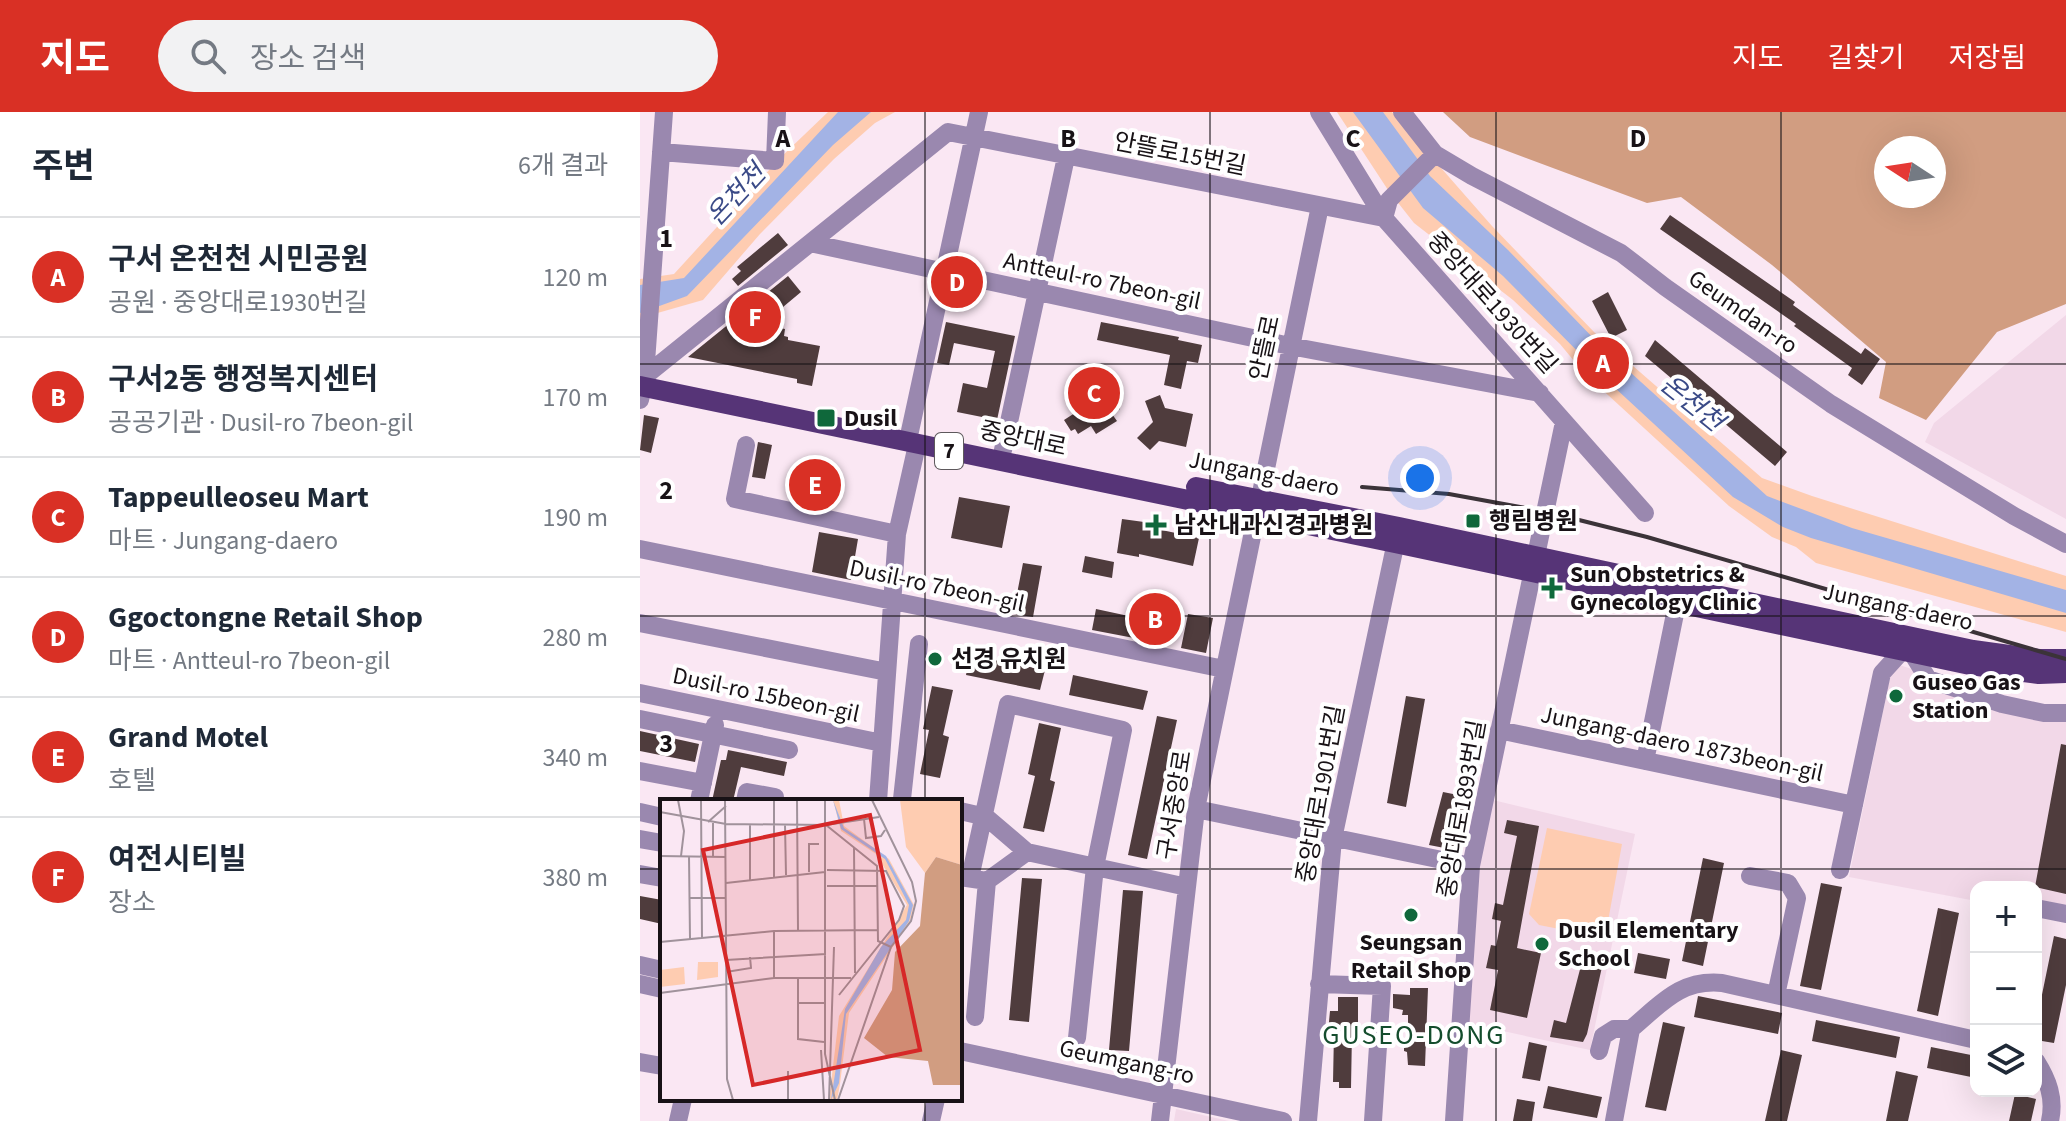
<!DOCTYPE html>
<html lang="ko">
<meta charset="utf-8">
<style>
:root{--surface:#fff;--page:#f2f2f3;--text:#1f2937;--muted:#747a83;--line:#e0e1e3;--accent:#d93025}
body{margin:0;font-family:"Source Sans 3","Noto Sans KR",sans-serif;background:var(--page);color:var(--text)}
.controls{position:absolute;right:24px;bottom:24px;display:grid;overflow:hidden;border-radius:16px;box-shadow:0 8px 32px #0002}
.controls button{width:72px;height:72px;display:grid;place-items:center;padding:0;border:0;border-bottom:2px solid var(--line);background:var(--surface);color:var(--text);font:40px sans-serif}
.compass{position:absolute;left:1234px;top:24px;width:72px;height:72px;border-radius:50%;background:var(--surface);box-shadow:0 8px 32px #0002;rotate:282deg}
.you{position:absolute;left:780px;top:366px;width:28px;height:28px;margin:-20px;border:6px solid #fff;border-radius:50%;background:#1a73e8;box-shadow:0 0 0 12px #1a73e833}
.badge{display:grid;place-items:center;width:52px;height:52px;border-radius:50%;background:var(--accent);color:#fff;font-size:26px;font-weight:700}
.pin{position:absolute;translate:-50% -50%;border:4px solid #fff;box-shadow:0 2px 8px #0006}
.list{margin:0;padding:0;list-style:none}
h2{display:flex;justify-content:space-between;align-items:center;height:104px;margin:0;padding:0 32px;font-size:34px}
h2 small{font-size:26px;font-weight:400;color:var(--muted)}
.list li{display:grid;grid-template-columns:52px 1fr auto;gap:24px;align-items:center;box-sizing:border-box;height:120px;padding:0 32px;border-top:2px solid var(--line)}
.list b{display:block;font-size:30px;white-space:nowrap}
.list p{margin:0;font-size:26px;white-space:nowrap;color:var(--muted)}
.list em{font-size:26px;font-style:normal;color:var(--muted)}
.icon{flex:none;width:44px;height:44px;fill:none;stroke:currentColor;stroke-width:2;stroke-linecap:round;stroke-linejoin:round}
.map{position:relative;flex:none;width:1426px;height:1009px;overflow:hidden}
header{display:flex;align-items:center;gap:48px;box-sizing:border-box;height:112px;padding:0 40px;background:var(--accent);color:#fff}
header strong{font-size:38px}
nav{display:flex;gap:44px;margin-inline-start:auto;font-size:28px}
.search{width:560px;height:72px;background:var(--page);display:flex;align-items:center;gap:20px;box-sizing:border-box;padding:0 28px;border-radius:44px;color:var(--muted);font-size:30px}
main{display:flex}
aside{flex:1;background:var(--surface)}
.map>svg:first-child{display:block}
</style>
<header>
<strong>지도</strong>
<div class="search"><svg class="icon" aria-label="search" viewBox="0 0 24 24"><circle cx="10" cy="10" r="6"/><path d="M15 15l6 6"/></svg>장소 검색</div>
<nav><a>지도</a><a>길찾기</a><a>저장됨</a></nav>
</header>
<main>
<aside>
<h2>주변<small>6개 결과</small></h2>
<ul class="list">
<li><span class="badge">A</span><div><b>구서 온천천 시민공원</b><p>공원 · 중앙대로1930번길</p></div><em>120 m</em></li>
<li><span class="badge">B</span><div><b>구서2동 행정복지센터</b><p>공공기관 · Dusil-ro 7beon-gil</p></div><em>170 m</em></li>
<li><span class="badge">C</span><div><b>Tappeulleoseu Mart</b><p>마트 · Jungang-daero</p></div><em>190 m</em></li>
<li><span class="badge">D</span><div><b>Ggoctongne Retail Shop</b><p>마트 · Antteul-ro 7beon-gil</p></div><em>280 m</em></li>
<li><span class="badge">E</span><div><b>Grand Motel</b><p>호텔</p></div><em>340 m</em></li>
<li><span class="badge">F</span><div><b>여전시티빌</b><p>장소</p></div><em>380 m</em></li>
</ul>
</aside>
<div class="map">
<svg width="1426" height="1009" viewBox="0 0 1426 1009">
<rect width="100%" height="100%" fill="#fae7f3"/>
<path fill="#f2d8e8" d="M1426 203V407L1285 330 1294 311Z
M1253 551 1357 584 1402 593H1426V807L1396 801V775H1336V789L1209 765Z
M853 688 995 722 950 938 826 911 836 752Z
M536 997 589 1009H534Z"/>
<path fill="#feccb1" d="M188 0H255L235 11 194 47 120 122 63 188 0 206V167L34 162 140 46Z
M697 0H752L852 114 955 221 1122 366 1172 384 1426 464V520L1176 451 1156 435 1132 425 1089 394 944 261 920 232 873 188 774 111 748 78Z
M907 716 982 732 965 826 899 813 889 802Z"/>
<path fill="#d19d81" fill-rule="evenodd" d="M803 0H1426V192L1357 220 1286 308 1239 286 1246 250 1132 153 1041 85 1007 91 830 25ZM1246 36H1294V84H1246Z"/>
<path fill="#a3b3e5" d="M198 0H231L193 33 47 184 0 201V173L44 166Z
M713 0H743L790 64 868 138 959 232 1127 384 1212 416 1426 478V501L1171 426 1143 415 1093 385 961 263 863 164 783 96Z"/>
<path fill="#4f3c3d" d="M1030 103 1155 190 1153 193 1221 242 1225 236 1240 247 1222 273 1208 263 1212 256 1154 214 1156 212 1020 117Z
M138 121 148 133 98 174 92 167 101 159 97 155Z
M148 164 161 180 131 205 140 216 145 217 144 224 148 225V228L180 234 172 274 157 271V267L48 245Z
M968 180 987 218 971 226 952 189Z
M306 210 375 224 357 308 317 300 323 271 347 276 355 239 314 231 309 253 297 251Z
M461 210 539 225 538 228 562 233 558 251 547 249 541 277 524 273 530 243 457 228Z
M1015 228 1147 340 1135 354 1005 244Z
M442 271 452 287 467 277 480 297 472 302 477 309 456 322 451 314 438 322 435 317 431 319 424 308 441 297 429 280Z
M520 283 525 296 553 302 546 335 519 329 510 338 497 326 513 310 505 289Z
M4 303 19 306 11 341 0 338Z
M118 330 132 333 125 367 112 365Z
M319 385 370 394 362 436 311 426Z
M482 407 504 410 503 414 559 426 553 454 499 442V445L477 441Z
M179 420 218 427 211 468 172 460Z
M445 444 474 450 472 466 442 460Z
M383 451 402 454 393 505 373 502Z
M456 497 498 506 494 526 452 518Z
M548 502 573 506 566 541 541 536Z
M330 543 405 558 400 578 326 563Z
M433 563 508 579 503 598 429 583Z
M292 574 313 578 303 623 309 625 300 666 280 662 289 618 283 617Z
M766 584 785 587 766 695 747 691Z
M517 604 537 608 507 747 488 743Z
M399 611 421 616 410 668 415 670 404 720 383 716 395 664 388 662Z
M0 619 59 632 55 650 0 639Z
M1421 632 1426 633V782L1395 775Z
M88 638 147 650 144 664 101 655 93 689H72L81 648H86Z
M803 680 833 686 820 739 789 733Z
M867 708 899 714 877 836 901 841 887 906 850 898 858 858 846 856 851 833 856 834 861 809 852 807 855 791 863 793 877 724 864 721Z
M1063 746 1084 751 1063 854 1042 849Z
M382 766 402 767 389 910 369 908Z
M1181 771 1202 775 1181 878 1160 874Z
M483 778 503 779 489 939 469 938Z
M0 784 22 788V812L0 807Z
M1298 796 1319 801 1298 904 1277 899Z
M1414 824 1426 827V873L1414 931 1396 928V912Z
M998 841 1030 847 1026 867 994 861Z
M944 842 964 846 947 922 943 930 910 925 914 908 926 911Z
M770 876H788L785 954 768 953 767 940 764 939V930L768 929V903H762L763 898 753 896V882L770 883Z
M1058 884 1142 901 1138 922 1054 905Z
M698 885H718V920H712L711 976H699V970H693L694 920H688L690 899H698Z
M1176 908 1260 925 1256 946 1172 929Z
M1023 910 1045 915 1026 999 1005 995Z
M889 930 907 934 900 969 882 966Z
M1291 935 1336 944V966L1287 956Z
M1141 938 1162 943 1147 1009H1125Z
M1256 959 1278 964 1268 1009H1246Z
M908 974 962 985 957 1006 903 996Z
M1375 982 1396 987 1391 1009H1369Z
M877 987 895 990 892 1009H873Z"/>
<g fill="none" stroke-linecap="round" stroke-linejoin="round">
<path stroke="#9a88af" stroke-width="18" d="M679 0 744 106 1005 401
M762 0 795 42 832 64 981 141 1025 175 1191 292 1374 404 1426 432
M21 40 135 49 137 0
M170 131 650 234 900 281
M5 264 308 20 744 106 749 88 795 42
M0 288 5 264 24 0
M270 319 339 0
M106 333 95 387 257 422
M363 338 426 45
M0 437 584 557
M0 511 247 560
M1272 541 1288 567 1362 592 1404 601H1426
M0 581 242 631
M0 607 149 638
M859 618 1214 693
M1005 649 1037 492
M0 659 63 671
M262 687 279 532
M59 689 75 613
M105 689 107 680 135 685
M238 689 257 422 277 333
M556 697 831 754
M320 699 346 705 387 740 547 775
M0 700 22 705
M0 727 22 731
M1200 758 1242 561 1262 539
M0 762 22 766
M1110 764 1148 771 1157 786 1136 883
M320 765 347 769 335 905
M330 766 368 592 483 618 455 755 437 926
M347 769 387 740
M1396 796 1426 802
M0 853 22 858
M0 872 22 877
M679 872 742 874 733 1009
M991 917C1021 892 1040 867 1082 871L1336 928
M320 939 643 1009
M959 939 963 924 974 917H991L974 1009
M1396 949C1408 968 1415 986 1410 1009
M0 950 22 954
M38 1009 43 987
M291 1009 296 987
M520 1009 556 697 680 94
M668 1009 693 727 758 420
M814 1009 831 754 924 310"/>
<path stroke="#563477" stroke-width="20" d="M0 274 755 431 1330 553 1399 562 1426 561
M556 375 759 415 1333 538 1399 547H1426"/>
<path stroke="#3b3338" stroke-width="4" d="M722 375 809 382 907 400 1007 425 1426 547"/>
</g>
<path fill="none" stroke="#181216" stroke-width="2" stroke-opacity="0.55" d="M285 0V689M570 0V1009M856 0V1009M1141 0V1009M0 252H1426M0 504H1426M0 757H22M320 757H1426M285 987V1009"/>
<g fill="#0f683b" stroke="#fff" stroke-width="3">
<rect x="176" y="296" width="20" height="20" rx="4"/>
<rect x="825" y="401" width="16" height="16" rx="4"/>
<path d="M512 401h8v8h8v8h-8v8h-8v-8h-8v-8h8z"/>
<path d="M908 464h8v8h8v8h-8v8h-8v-8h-8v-8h8z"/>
<circle cx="295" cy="547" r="8"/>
<circle cx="1256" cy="584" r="8"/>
<circle cx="771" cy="803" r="8"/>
<circle cx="902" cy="832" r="8"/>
</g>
<g text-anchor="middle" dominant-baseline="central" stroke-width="8" stroke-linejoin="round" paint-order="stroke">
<rect fill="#fff" stroke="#5d595c" stroke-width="2" x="295" y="321" width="28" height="36" rx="6"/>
<g font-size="22" font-weight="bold" fill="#181216">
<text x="309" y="339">7</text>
</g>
<g font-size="24" fill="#181216" stroke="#fff">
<text transform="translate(540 42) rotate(11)">안뜰로15번길</text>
<text transform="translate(462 169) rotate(12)">Antteul-ro 7beon-gil</text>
<text transform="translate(852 191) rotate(48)">중앙대로1930번길</text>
<text transform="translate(1103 200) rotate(35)">Geumdan-ro</text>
<text transform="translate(625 236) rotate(-78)">안뜰로</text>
<text transform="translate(383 327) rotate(12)">중앙대로</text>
<text transform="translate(624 362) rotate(11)">Jungang-daero</text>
<text transform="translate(297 474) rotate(12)">Dusil-ro 7beon-gil</text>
<text transform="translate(1258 495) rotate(12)">Jungang-daero</text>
<text transform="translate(126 583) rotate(12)">Dusil-ro 15beon-gil</text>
<text transform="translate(1042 632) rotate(12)">Jungang-daero 1873beon-gil</text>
<text transform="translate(681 682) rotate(-80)">중앙대로1901번길</text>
<text transform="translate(535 693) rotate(-81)">구서중앙로</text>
<text transform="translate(822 697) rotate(-80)">중앙대로1893번길</text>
<text transform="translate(487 950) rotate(12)">Geumgang-ro</text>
</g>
<g font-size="24" font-weight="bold" fill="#181216" stroke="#fff" text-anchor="start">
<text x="204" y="306">Dusil</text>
<text x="849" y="409">행림병원</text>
<text x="534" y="413">남산내과신경과병원</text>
<text x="930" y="462">Sun Obstetrics &amp;<tspan x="930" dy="28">Gynecology Clinic</tspan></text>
<text x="311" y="547">선경 유치원</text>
<text x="1272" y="570">Guseo Gas<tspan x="1272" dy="28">Station</tspan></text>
<text x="918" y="818">Dusil Elementary<tspan x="918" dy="28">School</tspan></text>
<text x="771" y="830" text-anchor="middle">Seungsan<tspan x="771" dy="28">Retail Shop</tspan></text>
</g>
<g font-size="26" font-style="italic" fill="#3a4a87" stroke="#fff">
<text transform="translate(96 83) rotate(-47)">온천천</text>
<text transform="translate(1052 291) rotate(39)">온천천</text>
</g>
<g font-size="28" letter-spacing="2" fill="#144d2d" stroke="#fff">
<text x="774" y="923">GUSEO-DONG</text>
</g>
</g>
<g transform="translate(20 687)">
<rect width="302" height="302" fill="#fae7f3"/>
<path d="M173 1H179L184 27 229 60 254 106 250 122 189 214 180 285 177 301H169L179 217 247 106 216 55 181 32ZM240 1H302V66L276 58 265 74 246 48ZM38 163H58V178L37 181ZM24 168 25 185 0 188V171Z" fill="#feccb1"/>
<path d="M276 58 302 66V286H273L268 262 228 258 204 239 232 191 235 153 260 127 265 74Z" fill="#d19d81"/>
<path d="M173 1 184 29 226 57 253 106 249 122 186 215 179 284 171 301 185 210 221 148 246 121 249 106 225 60 181 30Z" fill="#a3b3e5"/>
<path fill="none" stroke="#a0929b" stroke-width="2" d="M18 1 24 32 21 57M41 1 42 139M65 1 67 280 73 301M114 1V78M137 1 138 132M165 1V255L175 301M0 13 66 25 166 26 219 18M204 20 206 39 221 37 225 31M48 23 66 7M53 24V57M90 25V81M125 26 126 76M166 26 217 67 218 142 231 148M194 48 195 174M0 57 66 58M29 57 30 140M167 71 226 72 244 107 239 121 179 196M149 73V45H159M66 84 165 73M167 87H217M30 99H66M114 132V179M0 143 114 132 218 131M66 161 166 155M66 173 91 169 90 158M138 179V240L164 243M0 194 114 179H191M138 204H165M161 251 164 301M128 301V272M169 301 174 148M178 301 231 148 251 122 256 102 252 83 212 1"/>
<path fill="#d62828" fill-opacity="0.15" stroke="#d62828" stroke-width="4" d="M210 16 260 251 93 286 43 51Z"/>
<rect width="302" height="302" fill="none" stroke="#181216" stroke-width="4"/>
</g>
<g font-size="26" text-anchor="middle" font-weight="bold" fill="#181216" stroke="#fff" stroke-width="8" stroke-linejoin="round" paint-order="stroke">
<text x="143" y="35">A</text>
<text x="428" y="35">B</text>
<text x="713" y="35">C</text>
<text x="998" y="35">D</text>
<text x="26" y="135">1</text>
<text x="26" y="387">2</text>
<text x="26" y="640">3</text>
</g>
</svg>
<div class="controls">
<button>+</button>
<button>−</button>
<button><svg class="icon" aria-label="layers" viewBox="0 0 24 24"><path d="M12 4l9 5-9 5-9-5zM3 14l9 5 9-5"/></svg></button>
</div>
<svg class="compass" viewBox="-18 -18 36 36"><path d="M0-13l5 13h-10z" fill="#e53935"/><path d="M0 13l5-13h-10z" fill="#747a83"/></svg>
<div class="you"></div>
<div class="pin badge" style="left:963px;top:251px">A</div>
<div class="pin badge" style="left:515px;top:507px">B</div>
<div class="pin badge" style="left:454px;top:281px">C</div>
<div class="pin badge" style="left:317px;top:170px">D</div>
<div class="pin badge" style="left:175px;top:373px">E</div>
<div class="pin badge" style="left:115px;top:205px">F</div>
</div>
</main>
